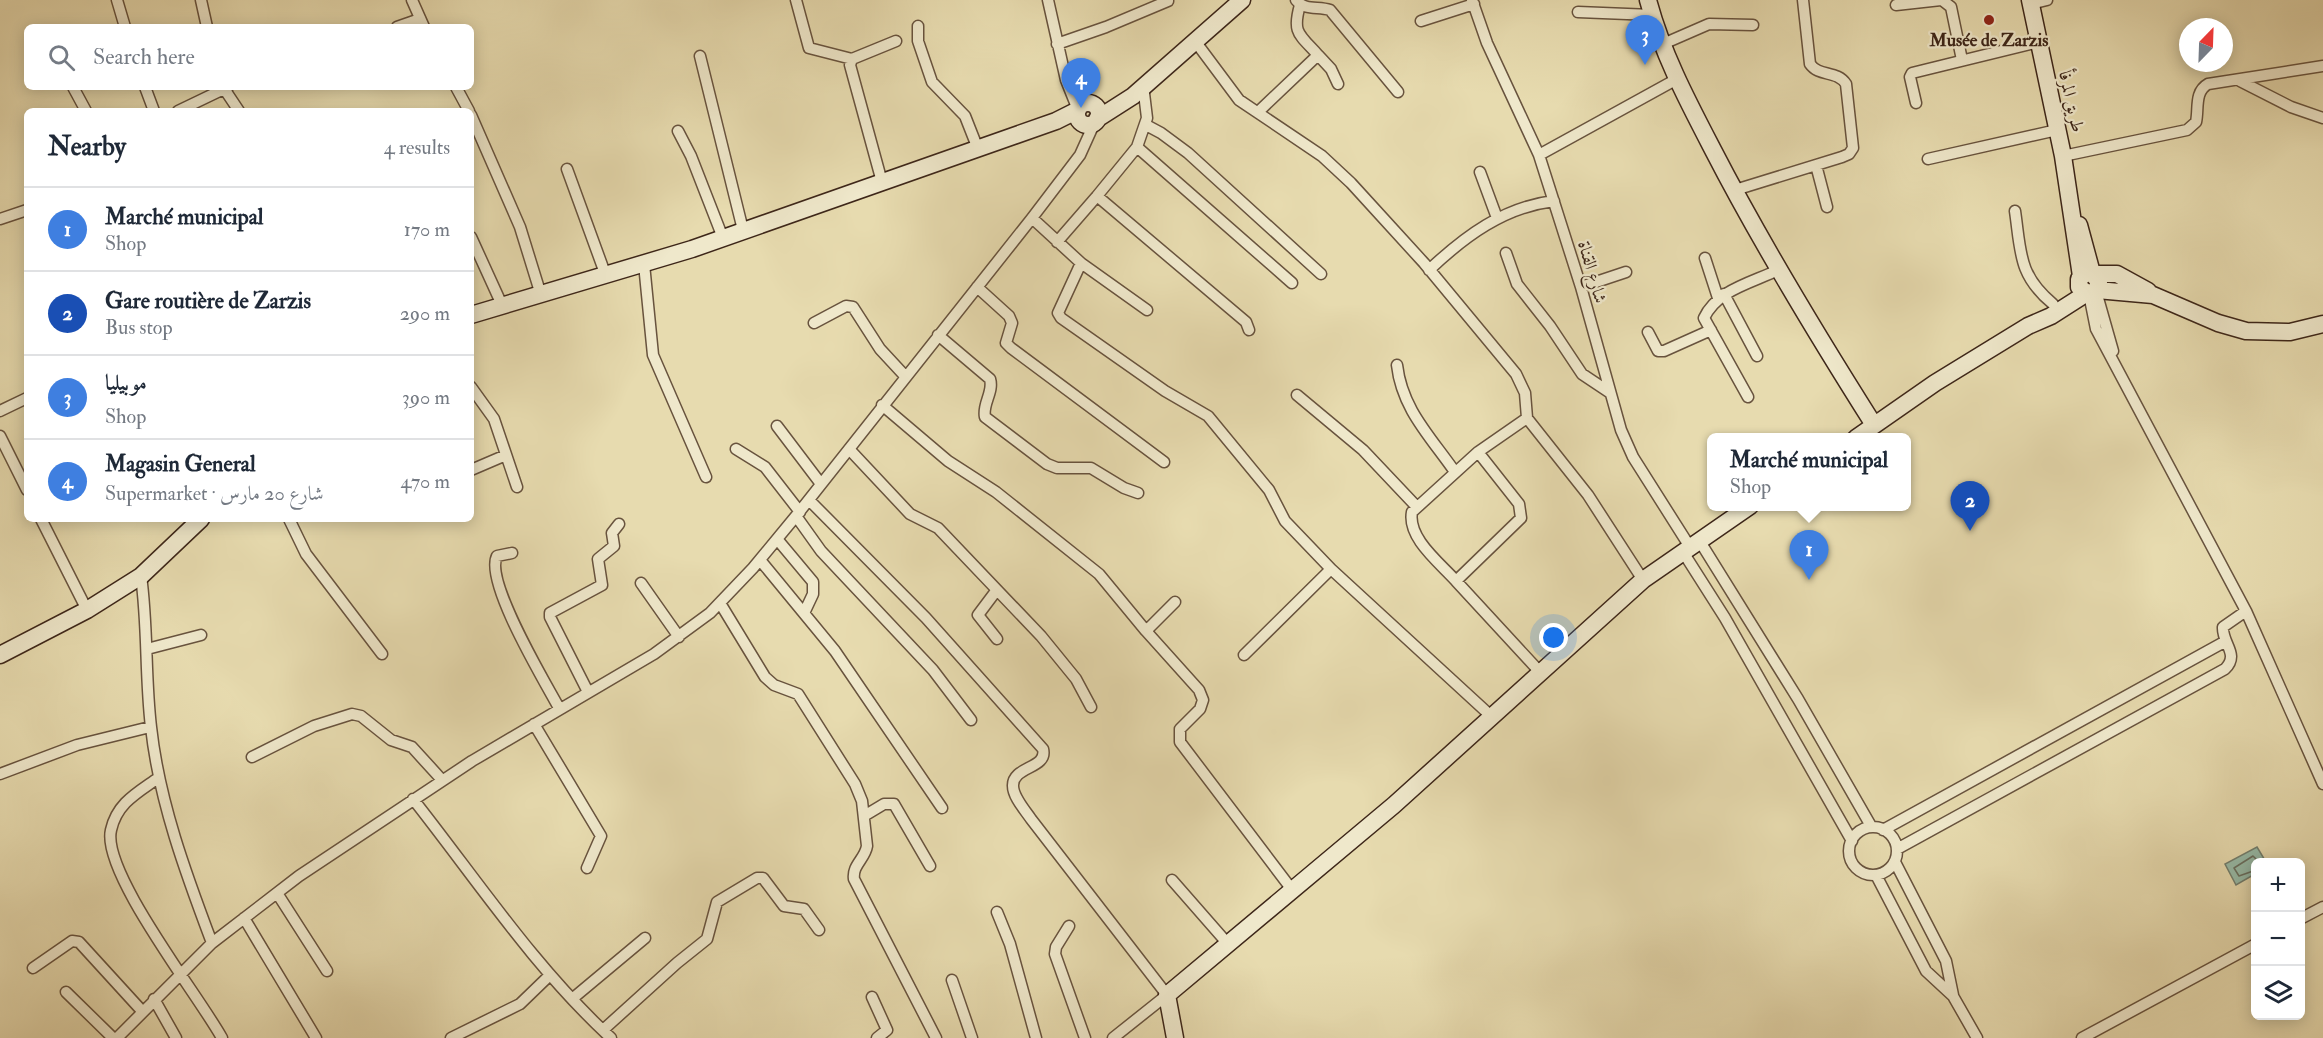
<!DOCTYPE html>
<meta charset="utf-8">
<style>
:root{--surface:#fff;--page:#f2f2f3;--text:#1f2937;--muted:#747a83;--line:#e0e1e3;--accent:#0f766e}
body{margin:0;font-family:"IM FELL Double Pica",Amiri,serif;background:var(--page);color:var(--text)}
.controls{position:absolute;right:18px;bottom:18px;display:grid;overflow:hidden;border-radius:9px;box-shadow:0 3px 15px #0003}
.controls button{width:54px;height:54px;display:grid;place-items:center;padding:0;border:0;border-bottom:2px solid var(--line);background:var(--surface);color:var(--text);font:30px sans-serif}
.compass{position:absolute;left:2179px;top:18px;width:54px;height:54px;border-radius:50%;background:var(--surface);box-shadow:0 3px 15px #0003;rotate:23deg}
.you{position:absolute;left:1554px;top:638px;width:21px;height:21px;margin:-15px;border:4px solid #fff;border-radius:50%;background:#1a73e8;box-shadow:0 0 0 9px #1a73e833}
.badge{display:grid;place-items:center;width:39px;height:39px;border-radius:50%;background:var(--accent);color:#fff;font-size:20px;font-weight:700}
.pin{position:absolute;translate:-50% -50px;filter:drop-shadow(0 2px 3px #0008)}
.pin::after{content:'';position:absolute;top:32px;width:21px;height:18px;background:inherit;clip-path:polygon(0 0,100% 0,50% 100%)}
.popup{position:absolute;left:1707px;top:433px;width:204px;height:78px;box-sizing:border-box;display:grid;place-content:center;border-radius:9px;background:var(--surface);filter:drop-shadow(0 2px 4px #0005);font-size:20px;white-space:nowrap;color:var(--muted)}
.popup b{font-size:22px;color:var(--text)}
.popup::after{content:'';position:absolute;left:50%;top:100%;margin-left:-12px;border:12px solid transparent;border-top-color:var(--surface)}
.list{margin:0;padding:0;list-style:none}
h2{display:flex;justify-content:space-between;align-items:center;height:78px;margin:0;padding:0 24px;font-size:26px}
h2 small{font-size:20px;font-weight:400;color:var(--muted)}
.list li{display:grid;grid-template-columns:39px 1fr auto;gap:18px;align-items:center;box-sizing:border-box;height:84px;padding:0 24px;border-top:2px solid var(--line)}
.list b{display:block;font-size:22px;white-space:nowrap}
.list p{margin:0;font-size:20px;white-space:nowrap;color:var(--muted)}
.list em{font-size:20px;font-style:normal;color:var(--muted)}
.icon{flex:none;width:33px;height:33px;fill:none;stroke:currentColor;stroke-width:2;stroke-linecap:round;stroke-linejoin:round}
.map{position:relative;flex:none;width:2323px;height:1038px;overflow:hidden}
.search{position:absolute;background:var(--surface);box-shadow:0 3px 15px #0003;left:24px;top:24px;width:450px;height:66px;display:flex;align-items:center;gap:15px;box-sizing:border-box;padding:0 21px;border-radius:9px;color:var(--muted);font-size:22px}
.panel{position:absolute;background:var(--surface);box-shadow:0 3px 15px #0003;left:24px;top:108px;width:450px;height:414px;border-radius:9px}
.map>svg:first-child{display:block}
</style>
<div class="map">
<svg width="2323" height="1038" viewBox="0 0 2323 1038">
<rect width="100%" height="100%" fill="#e7dbaf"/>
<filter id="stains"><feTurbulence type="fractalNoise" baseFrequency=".00333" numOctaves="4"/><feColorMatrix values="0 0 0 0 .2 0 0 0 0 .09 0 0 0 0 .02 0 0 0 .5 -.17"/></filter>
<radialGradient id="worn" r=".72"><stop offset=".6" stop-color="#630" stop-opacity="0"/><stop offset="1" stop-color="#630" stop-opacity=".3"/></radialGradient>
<path fill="#97bba8" stroke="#737f6f" stroke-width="1.5" d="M2257 847 2266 862H2256L2255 874 2236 885 2225 864Z"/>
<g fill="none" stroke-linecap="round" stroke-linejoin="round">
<path stroke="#6a7060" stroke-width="1.5" d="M2256 870 2239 876 2234 868 2253 856 2259 862"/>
<defs>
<path id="street" d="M117 0 125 27
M201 0 207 27
M412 0 424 27
M796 0 809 48 852 59
M1048 0 1066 80 1078 110
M1296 0C1305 11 1318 6 1330 10L1398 92
M1472 0 1487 43 1539 155 1581 287 1621 430 1633 457 1690 547
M1942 0 1951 7 1962 60
M2030 4 2047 0
M1896 5 1941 0
M1578 12 1652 15
M1421 21 1474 4
M918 26V41L932 82 965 116 978 149
M397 27 420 19
M1195 41 1239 100 1322 156 1351 183 1424 263 1516 374 1525 393 1527 418
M1057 44 1106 27 1168 1
M1663 44 1709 24 1753 25
M1318 55 1331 69 1338 84
M700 56 743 230
M1070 80 1089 104
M2240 81 2291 107 2323 118
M73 87 86 111
M145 87 154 111
M223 87 239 111
M456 87 469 111
M1916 103 1910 77 1912 73 2038 42
M178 111 228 87
M1258 112 1318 55C1299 34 1292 33 1300 5
M471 115 520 227 541 295
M1146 125 1161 133 1188 153 1321 274
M678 131 691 156 723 238
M1137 147 1147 118 1143 85
M1539 155 1677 79
M2063 156 2187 130 2196 122C2199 109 2194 92 2208 84L2323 66
M1928 159 2057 130
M1816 165 1827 207
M567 169 606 276
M1480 172 1497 218
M882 182 850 65 852 59 896 41
M1735 190 1842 157 1849 154 1853 148 1846 84C1837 70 1819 77 1810 64L1803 0
M1097 196 1137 147 1292 283
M2015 211C2021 252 2018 275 2053 304
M1032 218 1081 263 1058 313 1061 318 1165 391 1208 416 1269 490 1285 521 1331 569 1244 655
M0 219 27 210
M471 237 502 305
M1057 242 1097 196 1246 322 1249 330
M1506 253 1517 284 1550 326 1582 374 1609 392
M1705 258 1718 298
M1081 263 1147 310
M644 264 653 355 706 477
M1429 270C1465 236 1504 207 1554 201
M977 287 1009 316 1012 323 1006 343 1011 348 1164 462
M1581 287 1626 272
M2096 291 2113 351
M1724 294 1757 356
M2089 294 2096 329 2246 611 2323 784
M814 323 846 306 853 307 880 349 905 376
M1648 332 1658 351H1664L1711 330
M938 335 990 379C994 392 982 404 985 417L1047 464 1057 468H1091L1124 488 1138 493
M1397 365C1402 409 1430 436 1455 472
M471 387 494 419 517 487
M1297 395 1363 450 1416 506
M1748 397 1704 318C1717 290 1751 283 1778 270
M882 405 948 461 996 492 1099 574 1146 631
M0 411 27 398
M777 426 821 484
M0 436 27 490
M736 449 765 467 800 512
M849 449 910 514 938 528 1041 636 1076 679 1091 707
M1478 452 1519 504 1521 518 1456 581C1440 563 1407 538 1412 512L1478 452 1527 418 1588 495 1643 580
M471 470 506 455
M809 500 926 618 1043 749C1048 769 1012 766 1013 786 1013 797 1025 810 1031 819L1167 995 1113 1038
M796 516 821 551 933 670 971 720
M41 519 87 610
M289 519 306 554 382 654
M777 539 813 582V594L805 611
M1699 540 1798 699 1871 826
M1683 552 1725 618 1852 841
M512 553 497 556C484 581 545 682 559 708
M760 560 835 651 942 808
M1331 569 1491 716
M141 576C148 626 145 677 151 727 159 801 186 874 212 943
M1456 581 1539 671
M641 583 679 637
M996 591 978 615 997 639
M1175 602 1146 631 1199 690 1203 700 1200 709 1180 729V742L1293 891
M720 603 765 677 774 685 798 694 855 784 862 801 867 846C865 859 852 865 854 879L936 1038
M147 649 201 635
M588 692 550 617V613L602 585 598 559 614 546 612 533 619 524
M534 724 601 836 587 868
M252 757 314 726 352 714 361 716 391 740 412 747 442 780
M0 774 77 745 150 727
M158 778C137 793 117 803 111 830 101 872 199 996 222 1038
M413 799C477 880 534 967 611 1038
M864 816 884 804H894L930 866
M1849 851a24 24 0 1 1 48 0a24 24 0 1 1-48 0Z
M1883 830 2226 641
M1897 849 2225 669C2240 654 2222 644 2223 627L2246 611
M1895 862 1946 961 1953 995
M1876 875 1926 971 1953 996 1977 1038
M1172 880 1228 944
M277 893 327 971
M997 912 1010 944 1036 1038
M244 918 316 1038
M2300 919 2323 907
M1069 926 1056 947 1055 954 1085 1038
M33 968 72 941 79 942 142 1011
M952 980 972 1038
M66 992 113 1038
M872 997 887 1030 877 1038
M154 999 176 1038
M572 999 645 938
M603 1030 677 963 707 939 717 902 757 878H763L784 906 804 909 819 930
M117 1038 212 943 299 876 472 761 654 654 710 613 753 568 796 516 1032 218 1080 155 1094 124
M451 1038 520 1004 550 975
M2082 1038 2256 944"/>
<path id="secondary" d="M1648 0C1662 53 1688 102 1713 150 1762 245 1817 335 1874 425
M2030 0 2063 156 2081 276
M1077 114a11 11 0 1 1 22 0a11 11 0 1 1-22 0Z
M1097 119 1133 96 1242 0
M2079 225 2092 273
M2095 274H2117L2148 291
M2097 290 2153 295 2218 323 2246 331 2290 332 2323 324
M471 315 692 249 1056 121 1078 110
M1856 438 1935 383 2028 326 2051 316 2087 293 2096 291 2099 282 2092 273 2085 274 2079 279V287L2087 293
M0 655 87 610 141 576 201 519
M1175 1038 1167 995 1394 805 1643 580 1750 506"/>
</defs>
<use href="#street" stroke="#68533e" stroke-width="13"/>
<use href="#secondary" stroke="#3d2619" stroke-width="19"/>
<use href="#street" stroke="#efe8cb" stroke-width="10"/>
<use href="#secondary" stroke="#efe8cb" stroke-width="16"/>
</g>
<circle fill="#8f2418" stroke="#efe8cb" stroke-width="2" cx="1989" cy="20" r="6"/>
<g text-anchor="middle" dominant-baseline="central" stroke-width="4.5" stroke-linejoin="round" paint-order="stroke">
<g font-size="18" font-weight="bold" fill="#3d2619" stroke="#efe8cb">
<text x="1989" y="40">Musée de Zarzis</text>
</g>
<g font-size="18" fill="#3d2619" stroke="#efe8cb">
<text transform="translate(2071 101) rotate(77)">طريق المرفأ</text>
<text transform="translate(1592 272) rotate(74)">شارع القناة</text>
</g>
</g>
<rect width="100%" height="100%" filter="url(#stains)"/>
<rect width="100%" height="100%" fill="url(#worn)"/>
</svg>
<div class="controls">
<button>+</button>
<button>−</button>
<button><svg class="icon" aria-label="layers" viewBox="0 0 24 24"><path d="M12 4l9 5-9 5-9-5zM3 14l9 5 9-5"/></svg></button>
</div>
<svg class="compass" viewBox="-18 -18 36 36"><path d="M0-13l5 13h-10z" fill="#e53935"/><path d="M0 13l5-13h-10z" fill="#747a83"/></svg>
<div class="you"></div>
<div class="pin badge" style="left:1809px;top:580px;background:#3f7fe0">1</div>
<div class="popup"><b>Marché municipal</b>Shop</div>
<div class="pin badge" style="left:1970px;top:531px;background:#1a4fb4">2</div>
<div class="pin badge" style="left:1645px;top:65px;background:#3f7fe0">3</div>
<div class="pin badge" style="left:1081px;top:108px;background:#3f7fe0">4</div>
<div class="search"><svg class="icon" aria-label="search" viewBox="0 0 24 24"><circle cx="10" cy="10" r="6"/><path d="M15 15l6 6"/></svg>Search here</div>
<section class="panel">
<h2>Nearby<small>4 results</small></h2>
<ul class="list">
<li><span class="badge" style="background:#3f7fe0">1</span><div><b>Marché municipal</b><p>Shop</p></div><em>170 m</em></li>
<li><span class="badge" style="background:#1a4fb4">2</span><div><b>Gare routière de Zarzis</b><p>Bus stop</p></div><em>290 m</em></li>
<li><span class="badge" style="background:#3f7fe0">3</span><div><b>موبيليا</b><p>Shop</p></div><em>390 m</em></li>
<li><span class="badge" style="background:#3f7fe0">4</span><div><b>Magasin General</b><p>Supermarket · شارع 20 مارس</p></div><em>470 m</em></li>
</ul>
</section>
</div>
